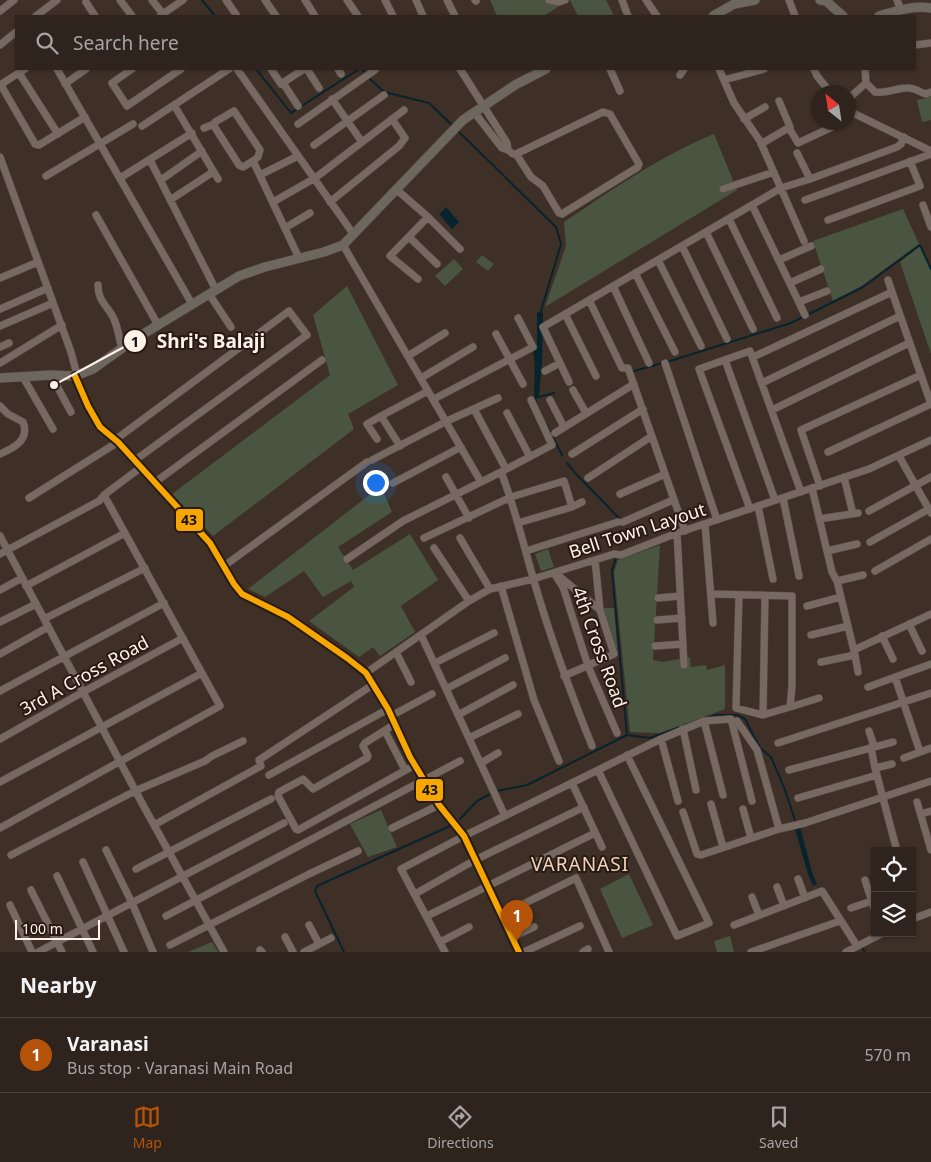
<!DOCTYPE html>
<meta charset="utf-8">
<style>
:root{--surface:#2f241d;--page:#372c26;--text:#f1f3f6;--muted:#a7a4a4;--line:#4a413b;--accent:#b45309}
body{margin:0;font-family:"Noto Sans",sans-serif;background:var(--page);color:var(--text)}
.controls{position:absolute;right:15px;bottom:15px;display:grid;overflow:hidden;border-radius:0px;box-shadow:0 1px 4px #0004}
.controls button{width:45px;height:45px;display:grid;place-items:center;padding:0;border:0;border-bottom:1px solid var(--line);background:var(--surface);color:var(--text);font:25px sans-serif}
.compass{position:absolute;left:811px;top:85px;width:45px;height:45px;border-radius:50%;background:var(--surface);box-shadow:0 1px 4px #0004;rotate:330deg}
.scale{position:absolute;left:15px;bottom:12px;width:85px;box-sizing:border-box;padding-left:5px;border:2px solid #fff1e8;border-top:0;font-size:14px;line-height:18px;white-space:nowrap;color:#fff1e8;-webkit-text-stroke:4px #261a12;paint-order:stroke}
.you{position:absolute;left:375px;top:482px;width:18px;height:18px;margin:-12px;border:4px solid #fff;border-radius:50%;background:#1a73e8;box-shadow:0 0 0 8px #1a73e833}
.badge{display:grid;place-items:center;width:32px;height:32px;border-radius:50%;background:var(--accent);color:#fff;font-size:16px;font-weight:700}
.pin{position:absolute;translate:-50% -41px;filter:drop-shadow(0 1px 2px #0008)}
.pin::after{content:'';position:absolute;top:26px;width:18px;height:15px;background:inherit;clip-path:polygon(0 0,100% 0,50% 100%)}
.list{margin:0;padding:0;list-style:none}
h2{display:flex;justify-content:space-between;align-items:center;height:65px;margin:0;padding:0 20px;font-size:21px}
h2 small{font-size:16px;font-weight:400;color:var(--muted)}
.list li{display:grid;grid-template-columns:32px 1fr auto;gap:15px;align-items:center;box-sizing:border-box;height:75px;padding:0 20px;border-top:1px solid var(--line)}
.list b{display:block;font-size:19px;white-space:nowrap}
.list p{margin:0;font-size:16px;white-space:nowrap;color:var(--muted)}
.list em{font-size:16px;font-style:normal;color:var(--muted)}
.icon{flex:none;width:28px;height:28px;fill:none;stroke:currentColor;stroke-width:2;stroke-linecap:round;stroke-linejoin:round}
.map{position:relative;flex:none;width:931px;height:952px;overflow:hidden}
.search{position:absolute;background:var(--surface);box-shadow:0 1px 4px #0004;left:15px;right:15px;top:15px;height:55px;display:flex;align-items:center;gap:12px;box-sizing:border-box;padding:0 18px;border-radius:0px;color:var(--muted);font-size:19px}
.sheet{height:140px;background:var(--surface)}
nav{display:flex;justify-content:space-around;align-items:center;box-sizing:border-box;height:70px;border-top:1px solid var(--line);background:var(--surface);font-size:14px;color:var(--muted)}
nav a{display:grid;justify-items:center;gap:2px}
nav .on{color:var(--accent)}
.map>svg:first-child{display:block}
</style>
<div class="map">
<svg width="931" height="952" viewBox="0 0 931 952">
<rect width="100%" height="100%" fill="#3f3027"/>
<path fill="#495541" d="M490 0H560L562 4 544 16H497Z
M570 0H606L614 16H578Z
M931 97V120L922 122 917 100Z
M714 134 737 190 545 307 566 246 564 222C612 190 660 156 714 134Z
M903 209 919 244 860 287 833 301 813 241Z
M921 245 931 269V354L900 262Z
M482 255 494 264 488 271 476 262Z
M454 259 463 269 445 286 435 276Z
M347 286 398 385 348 414 354 429 213 536 172 494 330 375 313 315Z
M381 486 392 512 338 547 353 570 410 534 438 580 401 606 415 632 380 656 373 647 359 657 309 621 354 587 351 581 323 597 304 571 265 597 248 589Z
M660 545 653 660 663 662 690 657 691 667 706 665 707 670 725 665V709L660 733 630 732 614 572 618 560Z
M548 549 554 567 541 571 535 554Z
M602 608H614L618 656H617Z
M381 810 397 847 368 857 350 824Z
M629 874 653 925 622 938 600 889Z
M730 936 734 952H717L714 941Z
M212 942 218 952H188Z"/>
<path fill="#06232e" d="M446 207 459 222 452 229 439 214Z
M537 312 543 313 542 362 539 396 534 397C534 383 536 364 533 352L537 349Z
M800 827 812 872 817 884 813 886 808 874 795 829Z"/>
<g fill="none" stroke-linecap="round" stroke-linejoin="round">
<path stroke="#06232e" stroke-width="2" d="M202 0 215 16
M256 69 291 113 359 69
M362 69 366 74
M369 78 384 92 429 103 453 126
M458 131 556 227 561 244 540 314
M667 362 791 323 863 287 920 245 931 269
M631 372 662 363
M535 398 554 393
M535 398 538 408
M546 424 562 455
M567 463 576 474 620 519
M616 557 612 571 627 735 650 738 678 728
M708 718 716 715H737L745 719 760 748 771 757 785 790 795 820
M497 791 527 785 627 735
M460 819 477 801 492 793
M863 949 865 952
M344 952 315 891 317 886 450 826"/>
<defs>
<path id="minor" d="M120 0 132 16
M152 0 163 14
M226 0 237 16
M265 0 276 16
M305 0 315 16
M347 0 358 16
M385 0 393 16
M416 0 423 16
M447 0 455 16
M475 0 476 1
M549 0 559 2 565 0
M622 0 628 16
M646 0 657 16
M789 0 795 16
M897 0 901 10
M86 2 95 16
M0 11 14 0
M36 16 57 0
M160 16 183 0
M0 45 16 32
M915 45 931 43
M25 69 3 83 2 87 35 144 39 145 85 117
M57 69 192 304
M132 69 112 83 127 106 181 69
M237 69 354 235
M271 69 281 84 304 69
M307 69 319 88
M338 69 341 74
M460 69 507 143 508 150
M610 69 620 91
M719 69 734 103 760 141 804 241
M814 69 817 76 830 92
M865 69 866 83 875 92C886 94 896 88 907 88 914 87 919 92 926 94L931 92
M19 73 58 134
M680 75 684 69
M724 80 764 69
M283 83 298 106
M65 84 86 69
M332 99 362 142
M848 99 866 83
M174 105 218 179
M848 109 855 114 931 151
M474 112 502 148 508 150 513 154H516L531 177 543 186 559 213 562 214 638 167 639 164 610 114 603 112 516 154
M744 119 765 107
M298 124 375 70
M142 126 229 69
M204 128 214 124
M789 128 798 143 843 122
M761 144 790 127 779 101
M314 145 384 95
M797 153 810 179
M0 157 71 352 77 375
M150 160 216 290
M253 161 243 167 239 165 214 126 215 122 234 111 260 150 258 157 253 161 299 258
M260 175 298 156
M46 176 133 124
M120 178 192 133
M161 180 202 151
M723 189 774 172
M397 190 428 217 390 256 418 279
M170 200 213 172
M805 200 931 154
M273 202 315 178 404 110
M330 202 399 146 405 138 392 119
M752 205 805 315
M923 205 931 227
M96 215 158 325
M428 217 460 249
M729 219 777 318
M828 220 920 186 910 161
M285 228 310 213
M706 232 753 329
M409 237 437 264
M343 245 481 482
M682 246 727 339
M658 260 701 346
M779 260 811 246
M635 273 675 352
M0 278 38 262
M888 280 892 292
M790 283 821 269
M98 285C98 301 106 304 113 317 118 326 119 339 122 349
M613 286 649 363
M209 294 231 327
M589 300 622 368H628L685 531
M799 302 827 291
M0 309 48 288
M565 314 596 376
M0 326 53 303
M496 334 523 384
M0 347 9 343
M408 356 445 333
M753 357 892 292 931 404
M725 360 775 500
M0 363 62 325
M665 363 717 520
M545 371 560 363
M51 375 71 412
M75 376 88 406 100 427 118 442 210 543 234 584 242 594 288 617 347 658 366 673 388 709 410 757 439 805 464 836 519 952
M23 377 53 429
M421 378 473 347
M569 382 543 327 781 188 810 179 897 147 901 144 904 137
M762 383 900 316
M573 390 586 413
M434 399 533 347 518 318
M550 400 564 427
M0 406 8 414 23 422C30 440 14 448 0 454
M474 409 506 469
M772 410 909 343
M507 413 530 457
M381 416 428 391
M555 433 634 384
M377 439 367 424 381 416 400 446
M115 440 289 311 307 335 134 461
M828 452 931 404
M572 454 643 409
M899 456 931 513
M372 460 447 421 498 398
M501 472 552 445 531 400
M446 477 469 518
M844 477 853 514
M588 478 652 436
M154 483 322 360
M393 483 461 447
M820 486 801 430 921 375
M812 488 832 572 837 581 855 655 858 672
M620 494 665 474
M29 498 118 442
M783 498 799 576
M758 506 773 579
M572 507 582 502
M750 509 699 369 750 351 801 492
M869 511 931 477
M819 519 858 513
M623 522 673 500
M705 524 713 623
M677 533 684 665
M0 536 143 805 224 952
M424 538 511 497 564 481 572 507 518 523
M460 538 490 589
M870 542 929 509
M434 548 469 601
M526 551 618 522
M827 551 857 544
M0 554 99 501 104 495 140 468
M347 559 403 521 501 472C515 507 523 544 534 581 550 637 570 691 592 746
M595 560 600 610
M224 566 367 462
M875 571 931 539
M554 573 563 587 588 666 617 733
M559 576 600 610 614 654 564 676
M837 581 863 575
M26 586 125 533
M501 586 534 700 559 761
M0 590 22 578
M711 594 792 596V686L790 707 763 715 736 708 739 595
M658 598 680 596
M807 606 841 597
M44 619 145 568
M657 620 682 618
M0 622 36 604
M909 624 922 651
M421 635 505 816
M811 635 848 626
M882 636 893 659
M655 646 683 644
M854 650 931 614
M396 652 411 682
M0 654 48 627
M821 662 855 655
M435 663 494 633
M366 673 469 601 490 589 533 579 614 554 621 555 677 533 869 469 931 440
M895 677 920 752
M868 687 931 664
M446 689 505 658
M0 691 164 603
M790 707 819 698
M458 715 513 685
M763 715 765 596
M391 716 432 694
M704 721 723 795
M737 721 757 750 779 829
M395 724 365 743 363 746 368 756 367 758 313 789 303 779 279 792 278 796 296 829 298 830 415 765
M683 729 696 790
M385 731 405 770
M869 731 873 743 871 748 875 768 897 851
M469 738 518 714
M0 739 83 692 183 638
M661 739 678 801
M778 743 931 693
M904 758 931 748
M481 763 498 753
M875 768 892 764
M598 770 677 936 709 923 627 755
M789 770 893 742
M269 775 388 709
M0 782 202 673
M572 783 602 847
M798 798 877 775
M917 802 931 850
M711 804 723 847
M743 809 751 838
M683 812 697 854 701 855 779 829 805 823 931 781
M921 814 931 811
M154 825 261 766 259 760 374 684
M0 828 220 706 104 495
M392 828 439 805
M106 850 132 903 153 952
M11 855 135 791 205 761 212 756 243 741
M83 862 124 952
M136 869 271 799
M57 876 93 952
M798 879 805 898
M865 880 875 911
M777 887 784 906
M31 890 62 952
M415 894 475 860 584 807
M752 897 759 915
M10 905 32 952
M851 908 872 901
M501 915 576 878 609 952
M166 916 460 761
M427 916 595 833
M912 919 931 912
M309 925 319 944
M734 925 822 891 857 946
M285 937 293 952
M512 937 534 927
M440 942 469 927
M170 945 309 874 358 851
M260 950 262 952
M38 952 284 823
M304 952 331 938
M445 952 401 869 464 836 661 739 704 721 731 719 752 801
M524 952 580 926
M583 952 588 949
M751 952 840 921
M846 952 883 933"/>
<path id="major" d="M820 0 826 1 843 16
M713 16 734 4 755 0
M879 16C896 11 914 5 931 8
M0 378 51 375 75 376 93 369 135 339 239 276 265 267 324 252 343 245 463 120 515 85 546 69"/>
</defs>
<use href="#minor" stroke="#584c44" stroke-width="8"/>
<use href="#major" stroke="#584c44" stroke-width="10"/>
<use href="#minor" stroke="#756962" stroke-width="7"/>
<use href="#major" stroke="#6e675d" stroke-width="9"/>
<defs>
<path id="bus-1" d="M75 376 88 406 100 427 118 442 210 543 234 584 242 594 288 617 347 658 366 673 388 709 410 757 439 805 464 836 519 952"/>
</defs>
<use href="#bus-1" stroke="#261a12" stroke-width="10"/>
<use href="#bus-1" stroke="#f7a600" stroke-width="6"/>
</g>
<g text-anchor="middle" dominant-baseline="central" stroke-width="4" stroke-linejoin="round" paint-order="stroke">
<g font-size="18" fill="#fff1e8" stroke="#261a12">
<text transform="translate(637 530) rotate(-18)">Bell Town Layout</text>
<text transform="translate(600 647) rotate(70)">4th Cross Road</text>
<text transform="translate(84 675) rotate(-29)">3rd A Cross Road</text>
</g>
<g font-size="19" letter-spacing="1" fill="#f5d2bd" stroke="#261a12">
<text x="580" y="864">VARANASI</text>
</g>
</g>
<path fill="none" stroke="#fff1e8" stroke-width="2" d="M54 385L135 341"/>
<g fill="#fff1e8" stroke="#261a12" stroke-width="2">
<circle cx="54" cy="385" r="5"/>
<circle cx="135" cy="341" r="12"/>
</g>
<g font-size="15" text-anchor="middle" font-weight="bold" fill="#111">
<text x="135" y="347">1</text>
</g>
<g font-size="19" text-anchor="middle" font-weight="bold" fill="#fff1e8" stroke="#261a12" stroke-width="4" stroke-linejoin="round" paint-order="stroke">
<text x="211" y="348">Shri's Balaji</text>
</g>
<g stroke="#261a12" stroke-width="2">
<rect x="175" y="508" width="29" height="24" rx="5" fill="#f7a600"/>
<rect x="415" y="778" width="29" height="24" rx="5" fill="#f7a600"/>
</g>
<g font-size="14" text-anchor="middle" font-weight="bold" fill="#111">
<text x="189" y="525">43</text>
<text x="430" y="795">43</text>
</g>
</svg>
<div class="controls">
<button><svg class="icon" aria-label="locate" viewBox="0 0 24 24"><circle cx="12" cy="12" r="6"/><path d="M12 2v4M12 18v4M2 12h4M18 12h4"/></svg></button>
<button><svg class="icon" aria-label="layers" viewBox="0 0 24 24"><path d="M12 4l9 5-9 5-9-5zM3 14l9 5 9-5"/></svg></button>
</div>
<svg class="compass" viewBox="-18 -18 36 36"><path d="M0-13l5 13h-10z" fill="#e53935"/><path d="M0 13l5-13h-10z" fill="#a7a4a4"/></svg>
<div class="scale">100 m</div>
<div class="you"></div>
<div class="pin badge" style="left:517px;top:941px">1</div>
<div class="search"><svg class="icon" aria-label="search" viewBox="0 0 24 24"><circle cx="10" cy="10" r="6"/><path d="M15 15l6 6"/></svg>Search here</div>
</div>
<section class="sheet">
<h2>Nearby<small></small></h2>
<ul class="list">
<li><span class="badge">1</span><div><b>Varanasi</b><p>Bus stop · Varanasi Main Road</p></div><em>570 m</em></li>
</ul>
</section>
<nav>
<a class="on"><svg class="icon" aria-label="map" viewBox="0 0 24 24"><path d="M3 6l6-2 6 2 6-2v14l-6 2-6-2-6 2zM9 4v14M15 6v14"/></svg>Map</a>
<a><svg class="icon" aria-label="directions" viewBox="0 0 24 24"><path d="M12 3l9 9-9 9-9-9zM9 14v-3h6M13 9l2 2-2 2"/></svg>Directions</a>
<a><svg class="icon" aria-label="saved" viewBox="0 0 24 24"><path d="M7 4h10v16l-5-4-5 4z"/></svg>Saved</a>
</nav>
